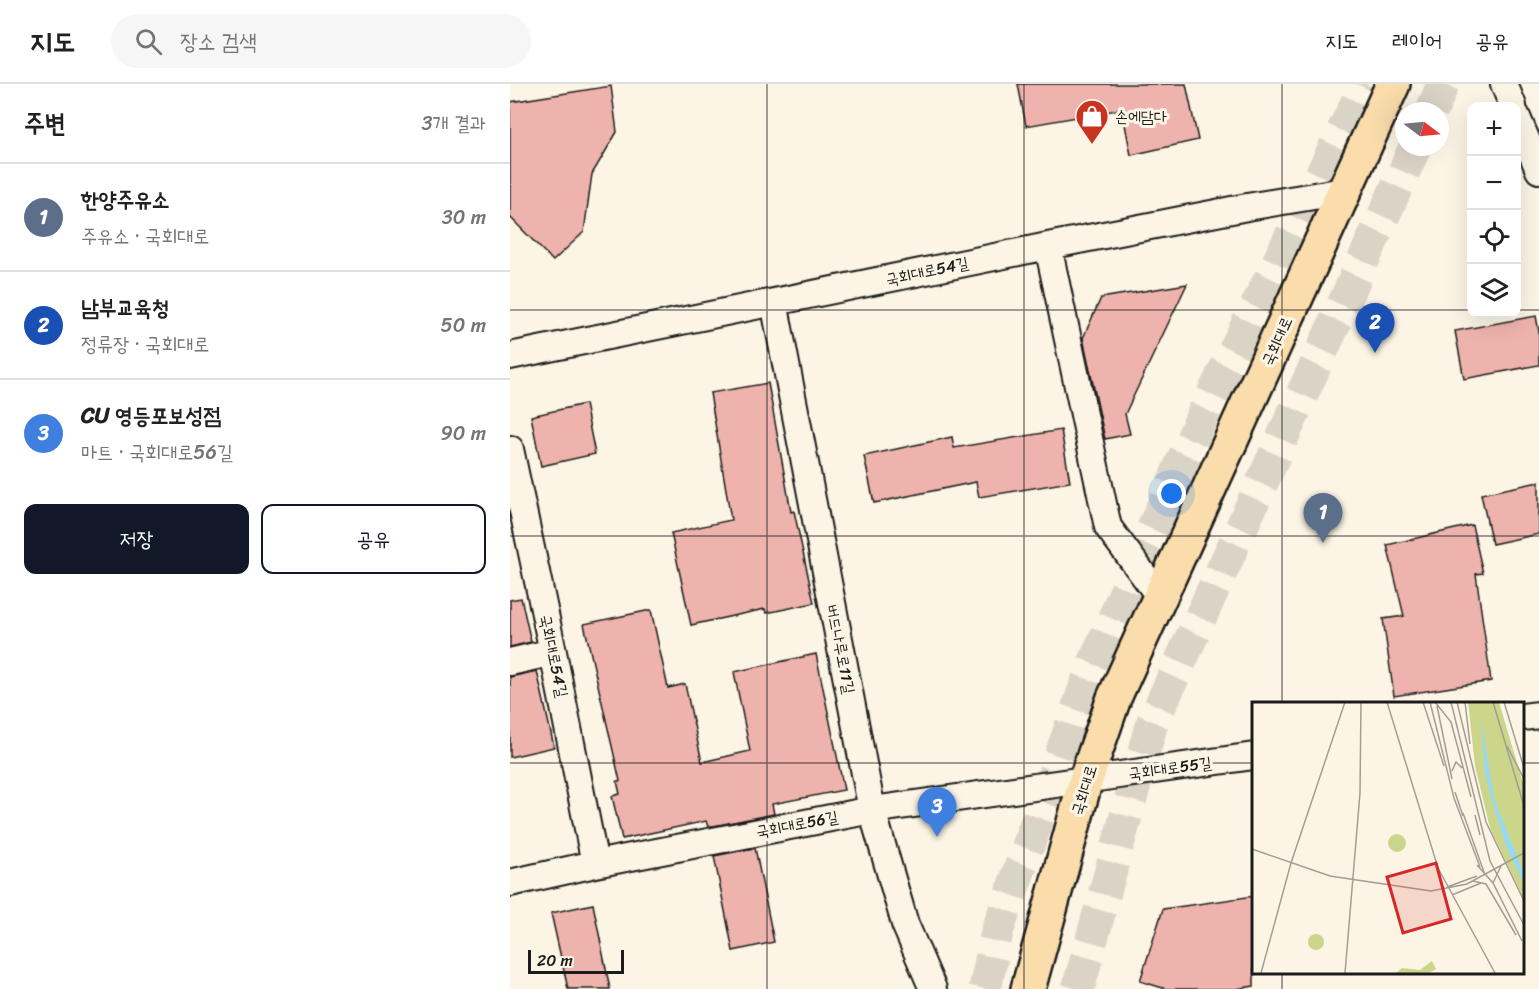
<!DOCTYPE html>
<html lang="ko">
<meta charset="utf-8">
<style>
:root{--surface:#fff;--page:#f6f6f6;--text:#202124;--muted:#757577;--line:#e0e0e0;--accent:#111827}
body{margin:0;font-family:Sriracha,"Poor Story",sans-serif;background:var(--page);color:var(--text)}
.controls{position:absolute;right:18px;top:18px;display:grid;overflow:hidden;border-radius:12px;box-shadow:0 6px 24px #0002}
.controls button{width:54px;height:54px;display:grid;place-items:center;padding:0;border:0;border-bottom:2px solid var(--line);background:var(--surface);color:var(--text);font:30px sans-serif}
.compass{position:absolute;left:885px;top:18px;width:54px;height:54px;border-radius:50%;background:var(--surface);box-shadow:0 6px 24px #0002;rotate:106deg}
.scale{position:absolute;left:18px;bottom:15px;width:96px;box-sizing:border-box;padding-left:6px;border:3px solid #1c1c1c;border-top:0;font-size:16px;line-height:21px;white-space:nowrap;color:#1c1c1c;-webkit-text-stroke:4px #fcf5e5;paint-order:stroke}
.you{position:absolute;left:662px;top:410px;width:21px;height:21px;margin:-15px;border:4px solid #fff;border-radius:50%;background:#1a73e8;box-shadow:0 0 0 9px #1a73e833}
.badge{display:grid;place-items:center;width:39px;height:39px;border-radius:50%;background:var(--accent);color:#fff;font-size:20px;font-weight:700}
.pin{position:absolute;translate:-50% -50px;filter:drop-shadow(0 2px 3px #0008)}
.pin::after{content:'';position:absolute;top:32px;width:21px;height:18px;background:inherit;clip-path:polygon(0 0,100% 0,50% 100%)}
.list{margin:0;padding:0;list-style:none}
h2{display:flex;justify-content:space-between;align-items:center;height:78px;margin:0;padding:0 24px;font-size:26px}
h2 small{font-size:20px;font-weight:400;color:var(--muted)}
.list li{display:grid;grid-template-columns:39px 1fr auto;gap:18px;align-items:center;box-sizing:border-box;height:108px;padding:0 24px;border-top:2px solid var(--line)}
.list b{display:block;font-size:22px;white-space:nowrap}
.list p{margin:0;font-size:20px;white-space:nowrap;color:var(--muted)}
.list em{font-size:20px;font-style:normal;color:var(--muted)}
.actions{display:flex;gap:12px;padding:18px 24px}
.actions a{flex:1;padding:14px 0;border:2px solid var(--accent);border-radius:12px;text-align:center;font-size:21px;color:var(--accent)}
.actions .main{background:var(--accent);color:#fff}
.icon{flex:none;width:33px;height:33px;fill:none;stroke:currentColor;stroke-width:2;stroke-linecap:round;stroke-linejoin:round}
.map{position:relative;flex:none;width:1029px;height:905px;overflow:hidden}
header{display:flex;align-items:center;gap:36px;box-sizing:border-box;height:84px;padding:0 30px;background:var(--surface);border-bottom:2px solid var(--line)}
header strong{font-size:28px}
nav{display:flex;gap:33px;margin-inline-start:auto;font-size:21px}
.search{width:420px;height:54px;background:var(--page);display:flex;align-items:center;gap:15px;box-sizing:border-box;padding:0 21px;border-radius:33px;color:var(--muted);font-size:22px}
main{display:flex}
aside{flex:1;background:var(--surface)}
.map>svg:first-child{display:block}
</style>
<header>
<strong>지도</strong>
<div class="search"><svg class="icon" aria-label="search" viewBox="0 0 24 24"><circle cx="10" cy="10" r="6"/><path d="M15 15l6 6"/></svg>장소 검색</div>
<nav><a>지도</a><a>레이어</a><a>공유</a></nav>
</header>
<main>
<aside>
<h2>주변<small>3개 결과</small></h2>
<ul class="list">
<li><span class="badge" style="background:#5c6f8a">1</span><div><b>한양주유소</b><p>주유소 · 국회대로</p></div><em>30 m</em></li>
<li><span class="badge" style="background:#1a4fb4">2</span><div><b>남부교육청</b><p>정류장 · 국회대로</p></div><em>50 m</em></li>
<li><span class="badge" style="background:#3f7fe0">3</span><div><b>CU 영등포보성점</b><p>마트 · 국회대로56길</p></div><em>90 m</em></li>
</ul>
<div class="actions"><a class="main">저장</a><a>공유</a></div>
</aside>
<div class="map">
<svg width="1029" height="905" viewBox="0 0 1029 905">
<rect width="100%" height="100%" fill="#fcf5e5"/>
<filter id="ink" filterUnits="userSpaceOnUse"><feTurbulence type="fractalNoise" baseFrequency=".0167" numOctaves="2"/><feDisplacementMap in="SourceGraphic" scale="12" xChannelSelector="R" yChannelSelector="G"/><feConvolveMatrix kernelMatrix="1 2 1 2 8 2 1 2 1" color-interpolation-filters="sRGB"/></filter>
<g filter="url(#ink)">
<path fill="#eeb3ac" stroke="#1c1c1c" stroke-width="1.5" d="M508 0H676L688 56 621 71 612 25 516 42Z
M101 2 107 48 82 90 74 148 43 177 0 133V18Z
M677 200 615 330 620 350 595 355 573 254 591 214Z
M1026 232 1029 248V281L954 295 945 247Z
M258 299 281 428 284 427 304 519 256 529 255 525 181 541 161 449 221 436 200 309Z
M75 320 85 370 31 382 21 332Z
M551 346 560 398 469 413 466 398 364 419 354 372 442 353 444 364Z
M1029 398V450L982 460 971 410Z
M962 441 973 489 966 490 981 597 884 612 873 535 894 532 877 461Z
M11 514 21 558 0 563V516Z
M141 526 158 604 175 600 192 678 240 667 224 588 306 570 334 706 262 720 264 730 198 743 196 737 112 755 102 712 110 710 107 697H110L74 540Z
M27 587 44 663 0 673V593Z
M245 764 264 858 223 867 204 772Z
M744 812V902L726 905H656L630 897 653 825Z
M83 820 100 905H58L41 829Z"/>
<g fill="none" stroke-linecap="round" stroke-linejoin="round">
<path stroke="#dad4c7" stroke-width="33" stroke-dasharray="33 16" stroke-linecap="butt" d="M922 27 933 0
M475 905 487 848 582 584 692 332 856 0
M568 905 641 642 905 63"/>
<defs>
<path id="minor" d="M994 0 1003 22
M1006 31 1029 86
M538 162 598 443 650 513
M264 218 362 726 395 840 423 905
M0 272 538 162 737 123 834 107
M0 365 43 568 85 780
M0 578 43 568
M1012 633 1029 631
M0 799 85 780 362 726 744 672"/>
<path id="primary" d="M518 905 576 695 604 614 883 0"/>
</defs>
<use href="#minor" stroke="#1c1c1c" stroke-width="30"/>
<use href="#primary" stroke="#1c1c1c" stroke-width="38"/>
<use href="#minor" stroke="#fcf5e5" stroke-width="26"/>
<use href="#primary" stroke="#faddab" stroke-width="33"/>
</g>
</g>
<path fill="none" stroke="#1c1c1c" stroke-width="1.5" stroke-opacity="0.55" d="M257 0V905M514 0V905M772 0V620M0 226H962M1006 226H1029M0 452H1029M0 679H744M1012 679H1029M772 888V905"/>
<defs>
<symbol id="shop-pin" viewBox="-11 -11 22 30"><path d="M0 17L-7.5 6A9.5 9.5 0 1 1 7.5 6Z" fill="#c8321e" stroke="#fcf5e5"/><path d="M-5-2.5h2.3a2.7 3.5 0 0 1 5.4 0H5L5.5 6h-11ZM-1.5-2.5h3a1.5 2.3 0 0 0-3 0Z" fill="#fff"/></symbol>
</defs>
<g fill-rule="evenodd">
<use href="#shop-pin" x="563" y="13" width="38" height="52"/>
</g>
<g text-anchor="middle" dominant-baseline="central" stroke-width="6" stroke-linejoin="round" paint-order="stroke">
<g font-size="16" fill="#1c1c1c" stroke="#fcf5e5" text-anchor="start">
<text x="605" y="32">손에담다</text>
</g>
<g font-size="16" fill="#1c1c1c" stroke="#fcf5e5">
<text transform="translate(417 187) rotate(-12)">국회대로54길</text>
<text transform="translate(767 257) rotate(-66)">국회대로</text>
<text transform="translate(331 565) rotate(79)">버드나루로11길</text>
<text transform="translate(44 572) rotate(78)">국회대로54길</text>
<text transform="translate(660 684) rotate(-8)">국회대로55길</text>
<text transform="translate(574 706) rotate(-73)">국회대로</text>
<text transform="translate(287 740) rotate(-11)">국회대로56길</text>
</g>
</g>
<g transform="translate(742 618)">
<rect width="272" height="272" fill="#fcf5e5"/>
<path d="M216 0H247L271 81V195L238 126 223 64ZM136 141a9 9 0 1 1 18 0a9 9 0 1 1-18 0ZM56 240a8 8 0 1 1 16 0a8 8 0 1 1-16 0ZM180 259 184 267 177 271H144L150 266 168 268Z" fill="#cbd68a"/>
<path d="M229 18 242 97 271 170V179L255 146 239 96 233 70Z" fill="#95d9f7"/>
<path fill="none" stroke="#a29e95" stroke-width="1.5" d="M135 0 186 166 243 271M171 0 192 64M178 0 202 96 228 165M183 0 199 20 219 95M199 0 238 159 272 223M205 0 234 120 272 199M213 0 218 42M241 0 272 104M252 0 272 66M185 4 200 77M255 44 272 77M200 69 204 60 210 66M203 90 211 114M211 111 233 173M223 113 228 133M0 147 78 174 179 189 215 182 272 151M225 163 241 181 270 239M221 179 234 182 264 233M241 181 249 164M195 185 225 174M200 193 229 181M9 271 39 161 93 0M93 271 108 91 109 0"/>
<path fill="#d62828" fill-opacity="0.15" stroke="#d62828" stroke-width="3" d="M184 161 199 217 151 231 135 175Z"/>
<rect width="272" height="272" fill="none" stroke="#1c1c1c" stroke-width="3"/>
</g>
</svg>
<div class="controls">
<button>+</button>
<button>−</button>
<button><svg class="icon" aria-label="locate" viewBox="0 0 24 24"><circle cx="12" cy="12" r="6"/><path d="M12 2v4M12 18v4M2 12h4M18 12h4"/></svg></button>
<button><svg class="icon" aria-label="layers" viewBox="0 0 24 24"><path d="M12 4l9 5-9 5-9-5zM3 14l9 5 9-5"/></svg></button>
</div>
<svg class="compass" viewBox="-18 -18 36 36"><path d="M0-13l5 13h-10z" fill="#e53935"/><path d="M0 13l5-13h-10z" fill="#757577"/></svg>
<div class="scale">20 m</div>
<div class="you"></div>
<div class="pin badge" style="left:813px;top:459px;background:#5c6f8a">1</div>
<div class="pin badge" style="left:865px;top:269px;background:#1a4fb4">2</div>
<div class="pin badge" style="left:427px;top:753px;background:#3f7fe0">3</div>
</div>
</main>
